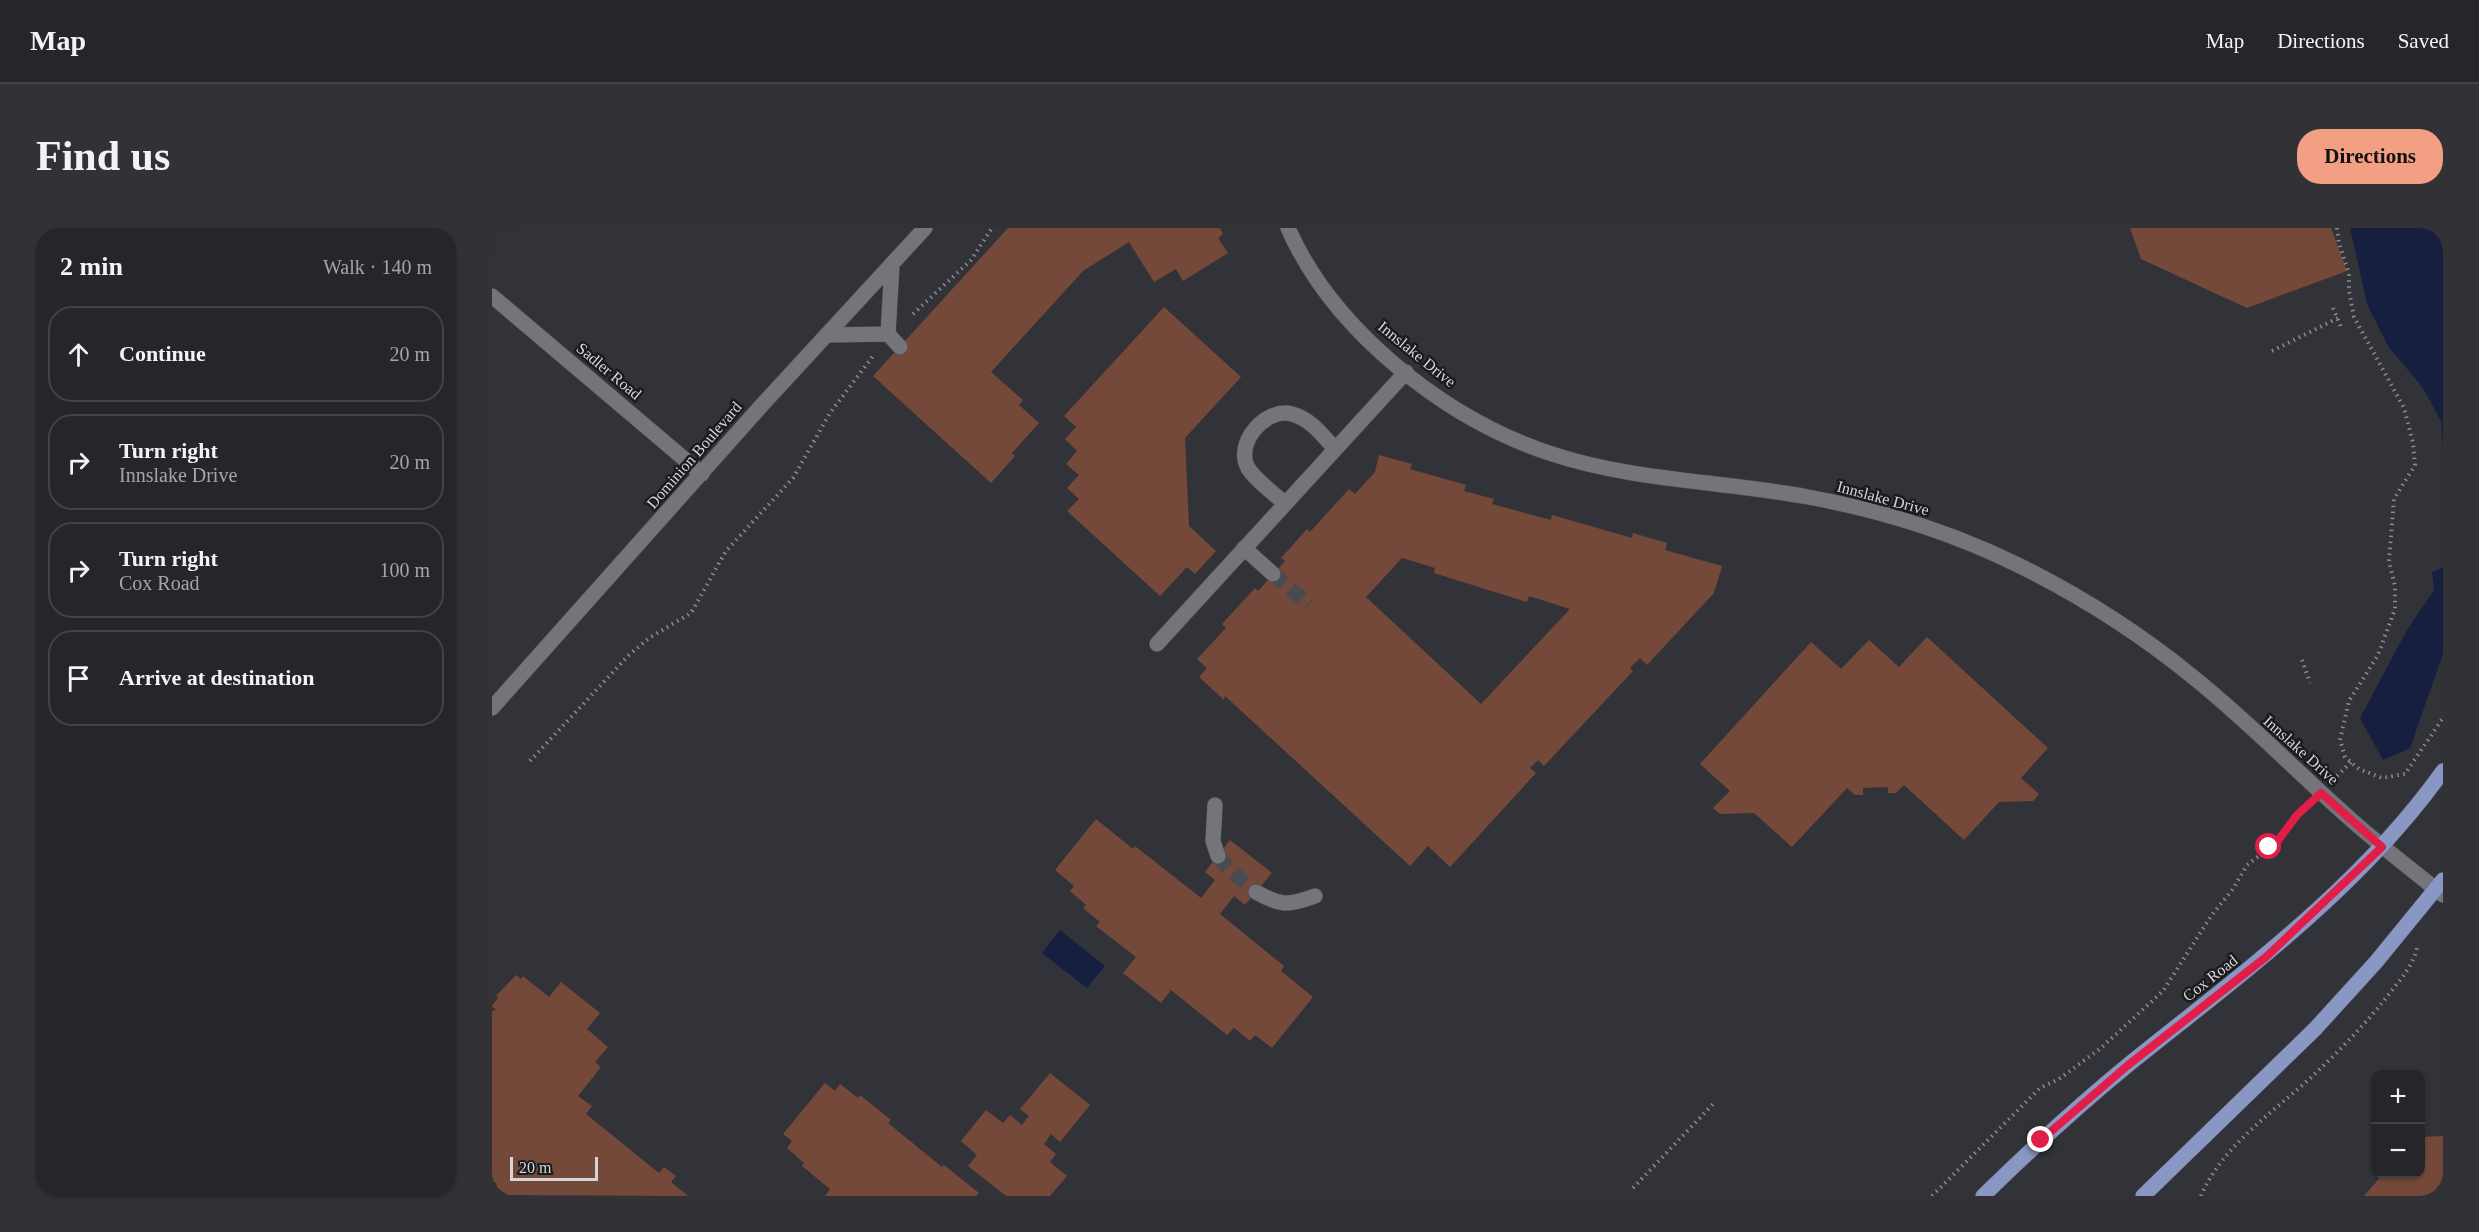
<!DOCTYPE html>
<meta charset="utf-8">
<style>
:root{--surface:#26262a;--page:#323236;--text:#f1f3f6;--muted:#a4a5a8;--line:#424347;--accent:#f39f84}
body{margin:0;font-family:"Times New Roman",serif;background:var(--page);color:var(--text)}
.controls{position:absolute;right:18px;bottom:18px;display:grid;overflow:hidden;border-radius:12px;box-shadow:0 2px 4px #0004}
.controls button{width:54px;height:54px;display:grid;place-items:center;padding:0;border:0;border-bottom:2px solid var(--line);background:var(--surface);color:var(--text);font:30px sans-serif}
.scale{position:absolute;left:18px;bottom:15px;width:88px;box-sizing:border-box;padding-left:6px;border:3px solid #d4d5d8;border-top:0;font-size:16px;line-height:21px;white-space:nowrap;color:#d4d5d8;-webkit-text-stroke:4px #1a1b1d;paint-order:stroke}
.stop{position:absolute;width:18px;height:18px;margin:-14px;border:4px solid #e11d48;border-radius:50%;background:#fff}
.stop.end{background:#e11d48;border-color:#fff;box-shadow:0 2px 6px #0008}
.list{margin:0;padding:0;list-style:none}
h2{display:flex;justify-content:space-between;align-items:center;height:78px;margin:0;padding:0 24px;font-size:26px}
h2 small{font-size:20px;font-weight:400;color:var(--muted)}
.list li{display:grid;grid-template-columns:39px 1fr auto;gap:18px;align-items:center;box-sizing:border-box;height:96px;margin:0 12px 12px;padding:0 12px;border:2px solid var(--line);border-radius:24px}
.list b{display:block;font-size:22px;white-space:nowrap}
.list p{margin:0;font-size:20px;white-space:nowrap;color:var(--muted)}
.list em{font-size:20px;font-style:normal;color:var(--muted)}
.icon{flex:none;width:33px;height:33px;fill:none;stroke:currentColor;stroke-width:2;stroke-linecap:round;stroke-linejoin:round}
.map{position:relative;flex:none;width:1951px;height:968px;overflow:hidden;border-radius:24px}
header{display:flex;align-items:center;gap:36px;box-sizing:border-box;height:84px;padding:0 30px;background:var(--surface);border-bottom:2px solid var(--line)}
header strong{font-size:28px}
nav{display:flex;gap:33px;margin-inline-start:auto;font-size:21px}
.intro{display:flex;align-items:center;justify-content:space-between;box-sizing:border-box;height:144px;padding:0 36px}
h1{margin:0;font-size:42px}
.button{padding:15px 27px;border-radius:24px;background:var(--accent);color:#111;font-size:21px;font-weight:700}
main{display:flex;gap:36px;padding:0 36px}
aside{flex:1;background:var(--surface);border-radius:24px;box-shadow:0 2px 4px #0004}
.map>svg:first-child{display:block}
</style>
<header>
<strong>Map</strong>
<nav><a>Map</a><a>Directions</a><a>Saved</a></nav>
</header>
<div class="intro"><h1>Find us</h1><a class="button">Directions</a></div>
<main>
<aside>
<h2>2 min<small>Walk · 140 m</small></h2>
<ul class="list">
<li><svg class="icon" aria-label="ahead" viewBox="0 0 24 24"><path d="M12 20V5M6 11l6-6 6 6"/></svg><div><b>Continue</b></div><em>20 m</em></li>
<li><svg class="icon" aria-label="right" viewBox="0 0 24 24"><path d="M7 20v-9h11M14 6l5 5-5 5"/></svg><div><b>Turn right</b><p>Innslake Drive</p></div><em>20 m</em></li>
<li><svg class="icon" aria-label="right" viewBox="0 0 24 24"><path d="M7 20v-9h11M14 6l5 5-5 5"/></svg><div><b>Turn right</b><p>Cox Road</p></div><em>100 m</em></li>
<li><svg class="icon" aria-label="arrive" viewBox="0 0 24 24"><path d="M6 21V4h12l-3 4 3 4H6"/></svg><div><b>Arrive at destination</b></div></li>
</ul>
</aside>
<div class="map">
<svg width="1951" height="968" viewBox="0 0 1951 968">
<rect width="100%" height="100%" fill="#323338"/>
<path fill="#171f41" d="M1858 0H1951V221L1949 193 1931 160 1896 118 1875 76Z
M1951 340V426L1918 520 1891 532 1868 490 1915 402 1942 362 1940 344Z
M568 702 613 738 595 760 550 725Z"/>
<path fill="#75493a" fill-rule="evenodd" d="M516 0H728L731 6 726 10 736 25 691 53 684 41 662 54 637 14 591 43 499 144 531 172 527 177 547 195 520 225 523 228 499 255 381 148Z
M1638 0H1839L1855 43 1755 80 1649 31Z
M672 79 749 149 693 210 697 298 724 323 703 346 695 339 668 368 575 283 587 271 575 260 587 247 574 236 585 223 573 211 584 199 572 188Z
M887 227 920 236 918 241 974 257 972 263 1002 271 1000 276 1059 292 1060 287 1140 310 1141 305 1175 315 1173 322 1230 338 1222 365 1155 437 1148 430 1138 440 1141 443 1052 538 1046 532 1038 540 1044 545 958 639 936 618 918 638 733 468 732 472 707 449 715 440 705 431 734 400 730 396 763 360 766 363 793 333 789 330 815 301 818 304 857 261 863 266 883 244ZM910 330 943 340 942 345 1035 374 1037 368 1078 381 989 476 874 369Z
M1435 409 1556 520 1529 550 1547 566 1541 573 1507 574 1472 612 1412 557 1404 565H1396V559L1371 560V567H1363L1355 560 1300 619 1262 585 1228 586 1221 580 1238 563 1208 536 1319 414 1349 441 1377 412 1407 439Z
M604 591 641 621 643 618 709 670 723 652 713 644 738 612 780 645 753 677 742 668 728 686 792 738 789 743 821 769 780 820 763 807 758 813 742 800 735 807 679 762 669 775 631 745 644 729 604 698 608 694 591 680 594 677 578 663 582 658 563 642Z
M24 747 29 751 31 748 57 769 69 754 108 785 95 801 116 819 103 834 109 839 86 868 100 878 94 886 167 945 172 939 184 948 179 954 196 968 7 967 9 965 3 960 5 956 3 954 0 957V783L4 782 0 778 6 770 4 768Z
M558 845 598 877 568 914 559 906 552 916 564 926 558 934 575 948 558 968H514L476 938 485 927 469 913 494 882 511 895 518 887 530 897 537 888 528 881Z
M333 855 343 863 348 856 366 870 368 867 399 892 396 895 450 939 452 937 487 965 484 968H333L338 961 310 938 312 935 295 920 300 913 291 906Z
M1951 908V968H1872L1891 946H1928V909Z"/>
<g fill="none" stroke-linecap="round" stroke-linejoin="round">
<path stroke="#4a4b50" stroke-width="15" stroke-dasharray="15 8" stroke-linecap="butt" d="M781 346 817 377
M726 628 738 642 764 664"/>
<defs>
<path id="minor" d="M796 0C841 102 952 190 1057 225 1140 253 1230 253 1316 269 1388 282 1461 305 1526 337 1589 368 1647 405 1701 449 1755 492 1803 542 1855 588 1886 616 1919 641 1951 667
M0 68 210 246
M396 106 400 37
M336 107 396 106 408 119
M793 276C782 265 764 253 756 240 742 215 774 179 800 186 819 191 831 208 843 221
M752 320 781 346
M665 416 914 144
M0 480 270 177 433 0
M723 577 721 613 726 628
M764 664C789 678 796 678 823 668"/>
<path id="major" d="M1491 968C1538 922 1586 878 1636 837 1749 746 1866 662 1951 543
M1651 968 1823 801 1884 734 1951 652"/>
</defs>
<use href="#minor" stroke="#4e4f53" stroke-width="16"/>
<use href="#major" stroke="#4e4f53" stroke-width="16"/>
<path stroke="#8b8c90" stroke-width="4" stroke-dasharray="1.5 4.5" stroke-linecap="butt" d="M1845 0 1847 16 1857 45V63L1862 89 1912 180 1921 215 1923 237 1902 271 1897 333 1903 358V381L1886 427 1857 473 1848 512 1853 529 1867 541 1890 550 1913 546 1951 490
M1841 80 1849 99
M421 86 479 32 500 0
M1780 123 1846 90
M1810 432 1818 455
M38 533 137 427 157 410 199 385 234 323 301 250 338 185 381 128
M1845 548 1859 534
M1141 960 1223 874
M1440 968 1548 860 1567 851 1609 820 1671 763 1719 688 1741 661 1755 637 1785 614 1814 579
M1709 968C1731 915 1788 880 1828 841 1851 819 1874 795 1894 770 1906 754 1920 740 1925 720"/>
<use href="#minor" stroke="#73757a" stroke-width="15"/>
<use href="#major" stroke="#8997c4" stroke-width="15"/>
</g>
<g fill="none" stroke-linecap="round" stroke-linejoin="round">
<path stroke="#e11d48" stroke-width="8" d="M1549 912 1635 838 1774 729 1890 619 1829 565 1805 587 1785 614 1777 619"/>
</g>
<g text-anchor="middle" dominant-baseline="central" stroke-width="5" stroke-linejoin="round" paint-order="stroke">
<g font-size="16" fill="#d4d5d8" stroke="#1a1b1d">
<text transform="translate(925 126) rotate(39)">Innslake Drive</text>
<text transform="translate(117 143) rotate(40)">Sadler Road</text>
<text transform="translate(202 227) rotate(-49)">Dominion Boulevard</text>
<text transform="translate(1391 270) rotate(15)">Innslake Drive</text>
<text transform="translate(1809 522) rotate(42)">Innslake Drive</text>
<text transform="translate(1718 750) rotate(-38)">Cox Road</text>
</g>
</g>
</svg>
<div class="controls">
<button>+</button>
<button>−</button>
</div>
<div class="scale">20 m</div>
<div class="stop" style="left:1777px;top:619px"></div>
<div class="stop end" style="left:1549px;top:912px"></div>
</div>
</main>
